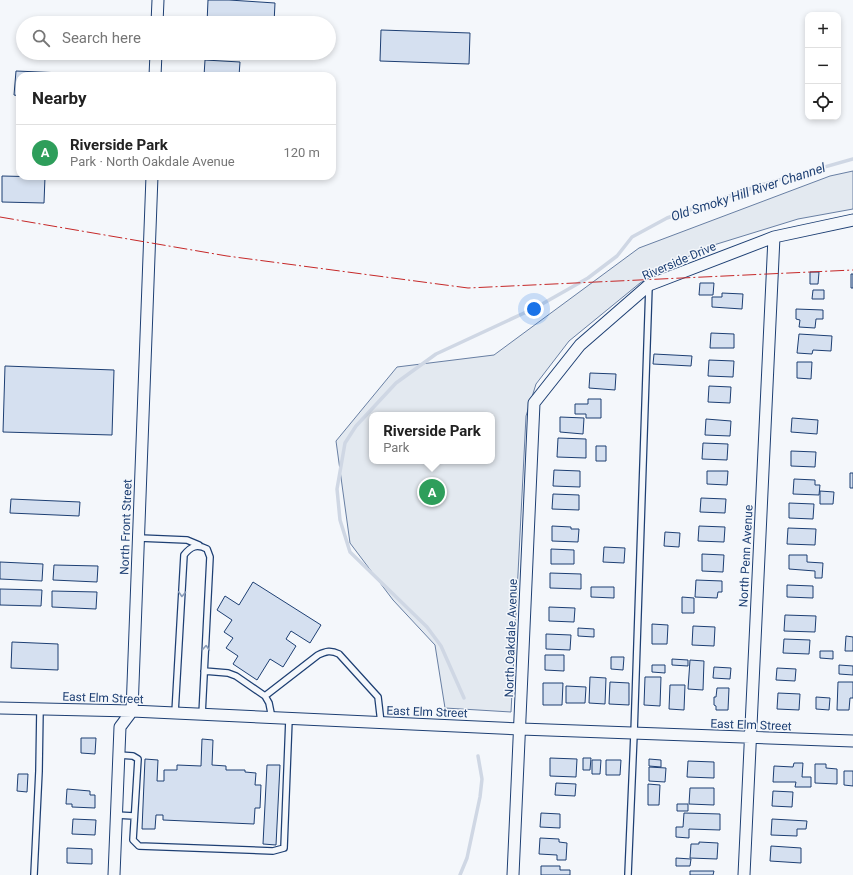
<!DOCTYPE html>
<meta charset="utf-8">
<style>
:root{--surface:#fff;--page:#f6f6f6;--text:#222;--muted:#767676;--line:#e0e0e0;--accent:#0f766e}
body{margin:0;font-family:Roboto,sans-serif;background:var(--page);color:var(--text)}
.controls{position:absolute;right:12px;top:12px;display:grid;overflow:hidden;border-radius:8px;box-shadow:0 2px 6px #0003}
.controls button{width:36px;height:36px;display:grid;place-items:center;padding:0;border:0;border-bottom:1px solid var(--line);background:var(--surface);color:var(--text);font:20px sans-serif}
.you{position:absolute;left:534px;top:309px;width:14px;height:14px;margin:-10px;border:3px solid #fff;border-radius:50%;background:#1a73e8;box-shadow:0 0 0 6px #1a73e833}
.badge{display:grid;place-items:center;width:26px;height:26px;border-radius:50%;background:var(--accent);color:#fff;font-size:13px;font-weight:700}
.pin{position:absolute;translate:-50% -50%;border:2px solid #fff;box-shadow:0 1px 4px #0006}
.popup{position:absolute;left:369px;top:412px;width:126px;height:52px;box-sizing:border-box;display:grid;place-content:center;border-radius:8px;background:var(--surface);filter:drop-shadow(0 1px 3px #0005);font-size:13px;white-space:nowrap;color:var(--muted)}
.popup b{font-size:15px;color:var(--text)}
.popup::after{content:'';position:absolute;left:50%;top:100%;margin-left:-8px;border:8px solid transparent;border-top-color:var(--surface)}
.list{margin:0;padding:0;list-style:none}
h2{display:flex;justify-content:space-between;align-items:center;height:52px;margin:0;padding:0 16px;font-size:17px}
h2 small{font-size:13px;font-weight:400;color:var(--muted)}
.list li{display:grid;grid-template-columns:26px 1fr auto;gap:12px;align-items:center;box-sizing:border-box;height:56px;padding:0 16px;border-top:1px solid var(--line)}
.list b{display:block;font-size:15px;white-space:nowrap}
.list p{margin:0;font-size:13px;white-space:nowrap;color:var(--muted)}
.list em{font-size:13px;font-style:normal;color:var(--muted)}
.icon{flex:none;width:22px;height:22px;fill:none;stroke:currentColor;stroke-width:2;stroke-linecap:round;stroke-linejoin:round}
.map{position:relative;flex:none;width:853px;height:875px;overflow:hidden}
.search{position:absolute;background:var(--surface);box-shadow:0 2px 6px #0003;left:16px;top:16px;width:320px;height:44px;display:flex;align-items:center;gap:10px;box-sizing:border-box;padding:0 14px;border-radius:22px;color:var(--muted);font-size:15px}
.panel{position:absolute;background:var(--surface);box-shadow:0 2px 6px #0003;left:16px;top:72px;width:320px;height:108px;border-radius:12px}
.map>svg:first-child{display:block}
</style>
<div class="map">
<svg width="853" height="875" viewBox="0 0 853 875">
<rect width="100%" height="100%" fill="#f4f7fb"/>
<path fill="#e3e9f0" stroke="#687fa3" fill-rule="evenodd" d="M853 171V209L798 219 704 248 640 283 569 341 536 384 526 416 511 712 445 708 435 645 393 600 350 543 336 441 397 367 494 355 639 248 830 176ZM372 415H492V461H372Z"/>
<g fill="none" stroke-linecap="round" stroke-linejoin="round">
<path stroke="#cfd7e4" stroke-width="3.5" d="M464 698 441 646 427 627 350 552 340 520 337 489 345 443 356 426 396 383 436 354 535 308 588 278 617 256 632 237 667 218 761 185 853 159
M460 875 467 858 480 797 482 779 478 756"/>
</g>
<path fill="#d5e0f0" stroke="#1d3f73" d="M208 0H229L275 3 274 23H207Z
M381 30 470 33 469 64 380 61Z
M205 60 240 62 239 76H204Z
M16 71 63 73 62 76H20V96L14 95Z
M2 176 45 177 44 203 2 202Z
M200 176H234V179L200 177Z
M810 272H819L818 284H810Z
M851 274H853V288H851Z
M700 283H714L713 295H699Z
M813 290H824V299H812Z
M722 293 743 294 742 309 712 307V297H722Z
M796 309 823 310V319H816L815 328 799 327 800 320 796 319Z
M711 333 734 334V348H710Z
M799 334 832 336 831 351 813 350 812 354 797 353Z
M654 354 692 356 691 366 653 364Z
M709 360 734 361 733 377 708 376Z
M797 362H812L811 379 797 378Z
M5 366 114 370 112 435 3 432Z
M590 373 616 374 615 390 589 388Z
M709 386 731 387 730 403 708 402Z
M588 399H601V418H586V414H575V404H588Z
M560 417 584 418 583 434 560 432Z
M792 418 818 420 817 434 791 432Z
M706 419 731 421 730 436 705 435Z
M558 438 586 439V458L557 457Z
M703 443 728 444 727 460 702 459Z
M596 446H606V461H596Z
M791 451 816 452 815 467 791 466Z
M554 470 580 471V487L553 486Z
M707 471H728L727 485 707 484Z
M850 473H853V488H850Z
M794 479 815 480V485H820L819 495 793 494Z
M820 491 834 492 833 504H820Z
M553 494 579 495V510L552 509Z
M701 498 726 499 725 513 700 512Z
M11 499 80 502 79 516 10 513Z
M789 503 814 504 813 519 789 518Z
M552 526 571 527V529H579L578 542 552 541Z
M699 526 725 527 724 542 698 541Z
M788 528 816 529 815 545 787 544Z
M665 532 680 533 679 547 664 546Z
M604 547 625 548 624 563 603 562Z
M551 549 574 550V564H551Z
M702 554 724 555 723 572 702 571Z
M789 555H807V562L823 563 822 578H815V571L789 569Z
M0 562 43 564 42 581 0 579Z
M54 565 98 566 97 582 53 580Z
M550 573 581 574V589L550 588Z
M696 580 722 581V592H718L717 598 695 597Z
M253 582 321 625 310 643 291 631 286 639 296 646 283 667 270 659 257 680 233 664 238 656 226 648 233 638 224 632 232 620 217 610 225 596 239 605Z
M787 585 813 586V598L787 597Z
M591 587H614V598L591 597Z
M0 589 42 590 41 606 0 605Z
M52 591 97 592 96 609 52 607Z
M682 597 694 598V613H682Z
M549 607 575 608 574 622 549 621Z
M785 615 816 616 815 632 784 631Z
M652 624 668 625 667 644H652Z
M693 626 715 627 714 646 692 645Z
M578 628 594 629V637L578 636Z
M546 634 571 635 570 650 546 649Z
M846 636 853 637V651H845Z
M784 639 810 640 809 654 783 653Z
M12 642 58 644V670L11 668Z
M820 651H833V659L820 658Z
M545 655H564V671L545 670Z
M611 657H624L623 670 611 669Z
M672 659 688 660V666L672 665Z
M690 660 704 661 703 690 688 689Z
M652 665H665V673L652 672Z
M839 665 853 666V675L839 674Z
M714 667 731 668 730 679 713 678Z
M777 668 796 669 795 681 776 680Z
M590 677 606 678 605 704 589 703Z
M645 677H661L660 706 644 705Z
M610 682 629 683V705L609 704Z
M838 682H853V698H850L849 710H837Z
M543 683H563L562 705H543Z
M670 685H685L684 710 669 709Z
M566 686 586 687 585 703H566Z
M717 688H729L728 710H716V706L714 705V697H716Z
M778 693 800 694 799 710 777 709Z
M816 697 830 698 829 710 816 709Z
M81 738H96L95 754 81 753Z
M202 739 213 740 212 765 226 766V770H245V772L256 773 255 785H261L260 808H255L254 824 163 820V815H156L155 829H142L145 759 158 760 157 781H164V770H177V765L201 766Z
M550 758 577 759 576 777 550 776Z
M583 758H591L590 770H583Z
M649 759 661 760V767L649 766Z
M592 760H601L600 774H592Z
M606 760H621L620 775H606Z
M688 761 714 762V778L687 777Z
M794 763H803L802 777H811V787H795L796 782H773L774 766 793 767Z
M815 764H826V768L837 769V784L815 783Z
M267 765H280L276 845 263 844Z
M649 767 666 768 665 782 649 781Z
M844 771H853V786L844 785Z
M18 774H28L27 792 17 791Z
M556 783 576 784 575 796 555 795Z
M648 784 660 785 659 805H648Z
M690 788H714V805L689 804Z
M67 789 90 791V795H95V808L72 807V804H66Z
M773 791 793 792 792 807 772 806Z
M677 804H688V811H677Z
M541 813 560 814V828L540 827Z
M684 813 720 814V830L689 829V838L676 837V827H683Z
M73 819 96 820 95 835 72 834Z
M772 819 807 821 806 829H797V836L771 835Z
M540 838 559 839V842L567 843 566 860H557V855L539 854Z
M699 842 718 843 717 859 690 858 691 844H699Z
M771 846 801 848V863L770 861Z
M67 848 92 849V864L67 863Z
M676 858 691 859 690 866H676Z
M541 866H560V870H570V875H541Z
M690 871H714L713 875H690Z"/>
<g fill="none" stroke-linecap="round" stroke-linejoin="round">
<defs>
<path id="lane" d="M139 538 187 540 199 545
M204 671 228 673 236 676 265 696 269 703 272 718
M265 696 318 655C326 651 331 650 339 654L378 697 381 723
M175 713 184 555C191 546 197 544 207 549L210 557 202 715
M119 755 133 756 138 759 133 840 139 846 273 851 284 848 289 719
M116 815 134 816
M34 875 39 771 40 709
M628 875 634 734 649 286"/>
<path id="street" d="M157 23 158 0
M155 76 156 53
M0 708 132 711 521 729 853 741
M114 875 120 727 132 711 152 176
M513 875 534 403 580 345 649 285 774 237 853 220
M744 875 774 237"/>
</defs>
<use href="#lane" stroke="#1d3f73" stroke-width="8"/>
<use href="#street" stroke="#1d3f73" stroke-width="13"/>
<use href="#lane" stroke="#f4f7fb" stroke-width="5.5"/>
<use href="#street" stroke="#f4f7fb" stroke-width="11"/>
<path stroke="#c62828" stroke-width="1" stroke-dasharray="14 3 2 3" stroke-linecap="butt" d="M0 217 227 256 468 288 853 270"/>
</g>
<defs><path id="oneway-chevron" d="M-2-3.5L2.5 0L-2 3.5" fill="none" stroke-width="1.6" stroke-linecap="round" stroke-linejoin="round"/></defs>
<g stroke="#889bb7">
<use href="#oneway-chevron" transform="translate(182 594) rotate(93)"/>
<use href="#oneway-chevron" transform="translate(206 648) rotate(-87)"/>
</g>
<g text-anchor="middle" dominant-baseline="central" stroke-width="3" stroke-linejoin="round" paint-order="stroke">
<g font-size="12" fill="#1d3f73" stroke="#f4f7fb">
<text transform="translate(679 261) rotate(-23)">Riverside Drive</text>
<text transform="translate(126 527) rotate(-88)">North Front Street</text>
<text transform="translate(746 556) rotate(-87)">North Penn Avenue</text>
<text transform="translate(511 638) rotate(-88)">North Oakdale Avenue</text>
<text transform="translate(103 698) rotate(2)">East Elm Street</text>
<text transform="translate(427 712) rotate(2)">East Elm Street</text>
<text transform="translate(751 725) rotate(2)">East Elm Street</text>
</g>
<g font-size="13" font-style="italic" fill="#1d3f73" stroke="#f4f7fb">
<text transform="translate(748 192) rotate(-18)">Old Smoky Hill River Channel</text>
</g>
</g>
</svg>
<div class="controls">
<button>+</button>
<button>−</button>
<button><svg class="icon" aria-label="locate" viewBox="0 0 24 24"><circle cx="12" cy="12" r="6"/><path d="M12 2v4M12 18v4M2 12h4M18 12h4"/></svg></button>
</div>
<div class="you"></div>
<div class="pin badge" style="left:432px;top:492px;background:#2e9e5b">A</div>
<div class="popup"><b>Riverside Park</b>Park</div>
<div class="search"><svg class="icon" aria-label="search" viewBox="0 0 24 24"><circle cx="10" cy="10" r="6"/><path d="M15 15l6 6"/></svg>Search here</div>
<section class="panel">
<h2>Nearby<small></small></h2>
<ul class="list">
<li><span class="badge" style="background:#2e9e5b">A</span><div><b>Riverside Park</b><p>Park · North Oakdale Avenue</p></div><em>120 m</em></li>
</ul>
</section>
</div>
